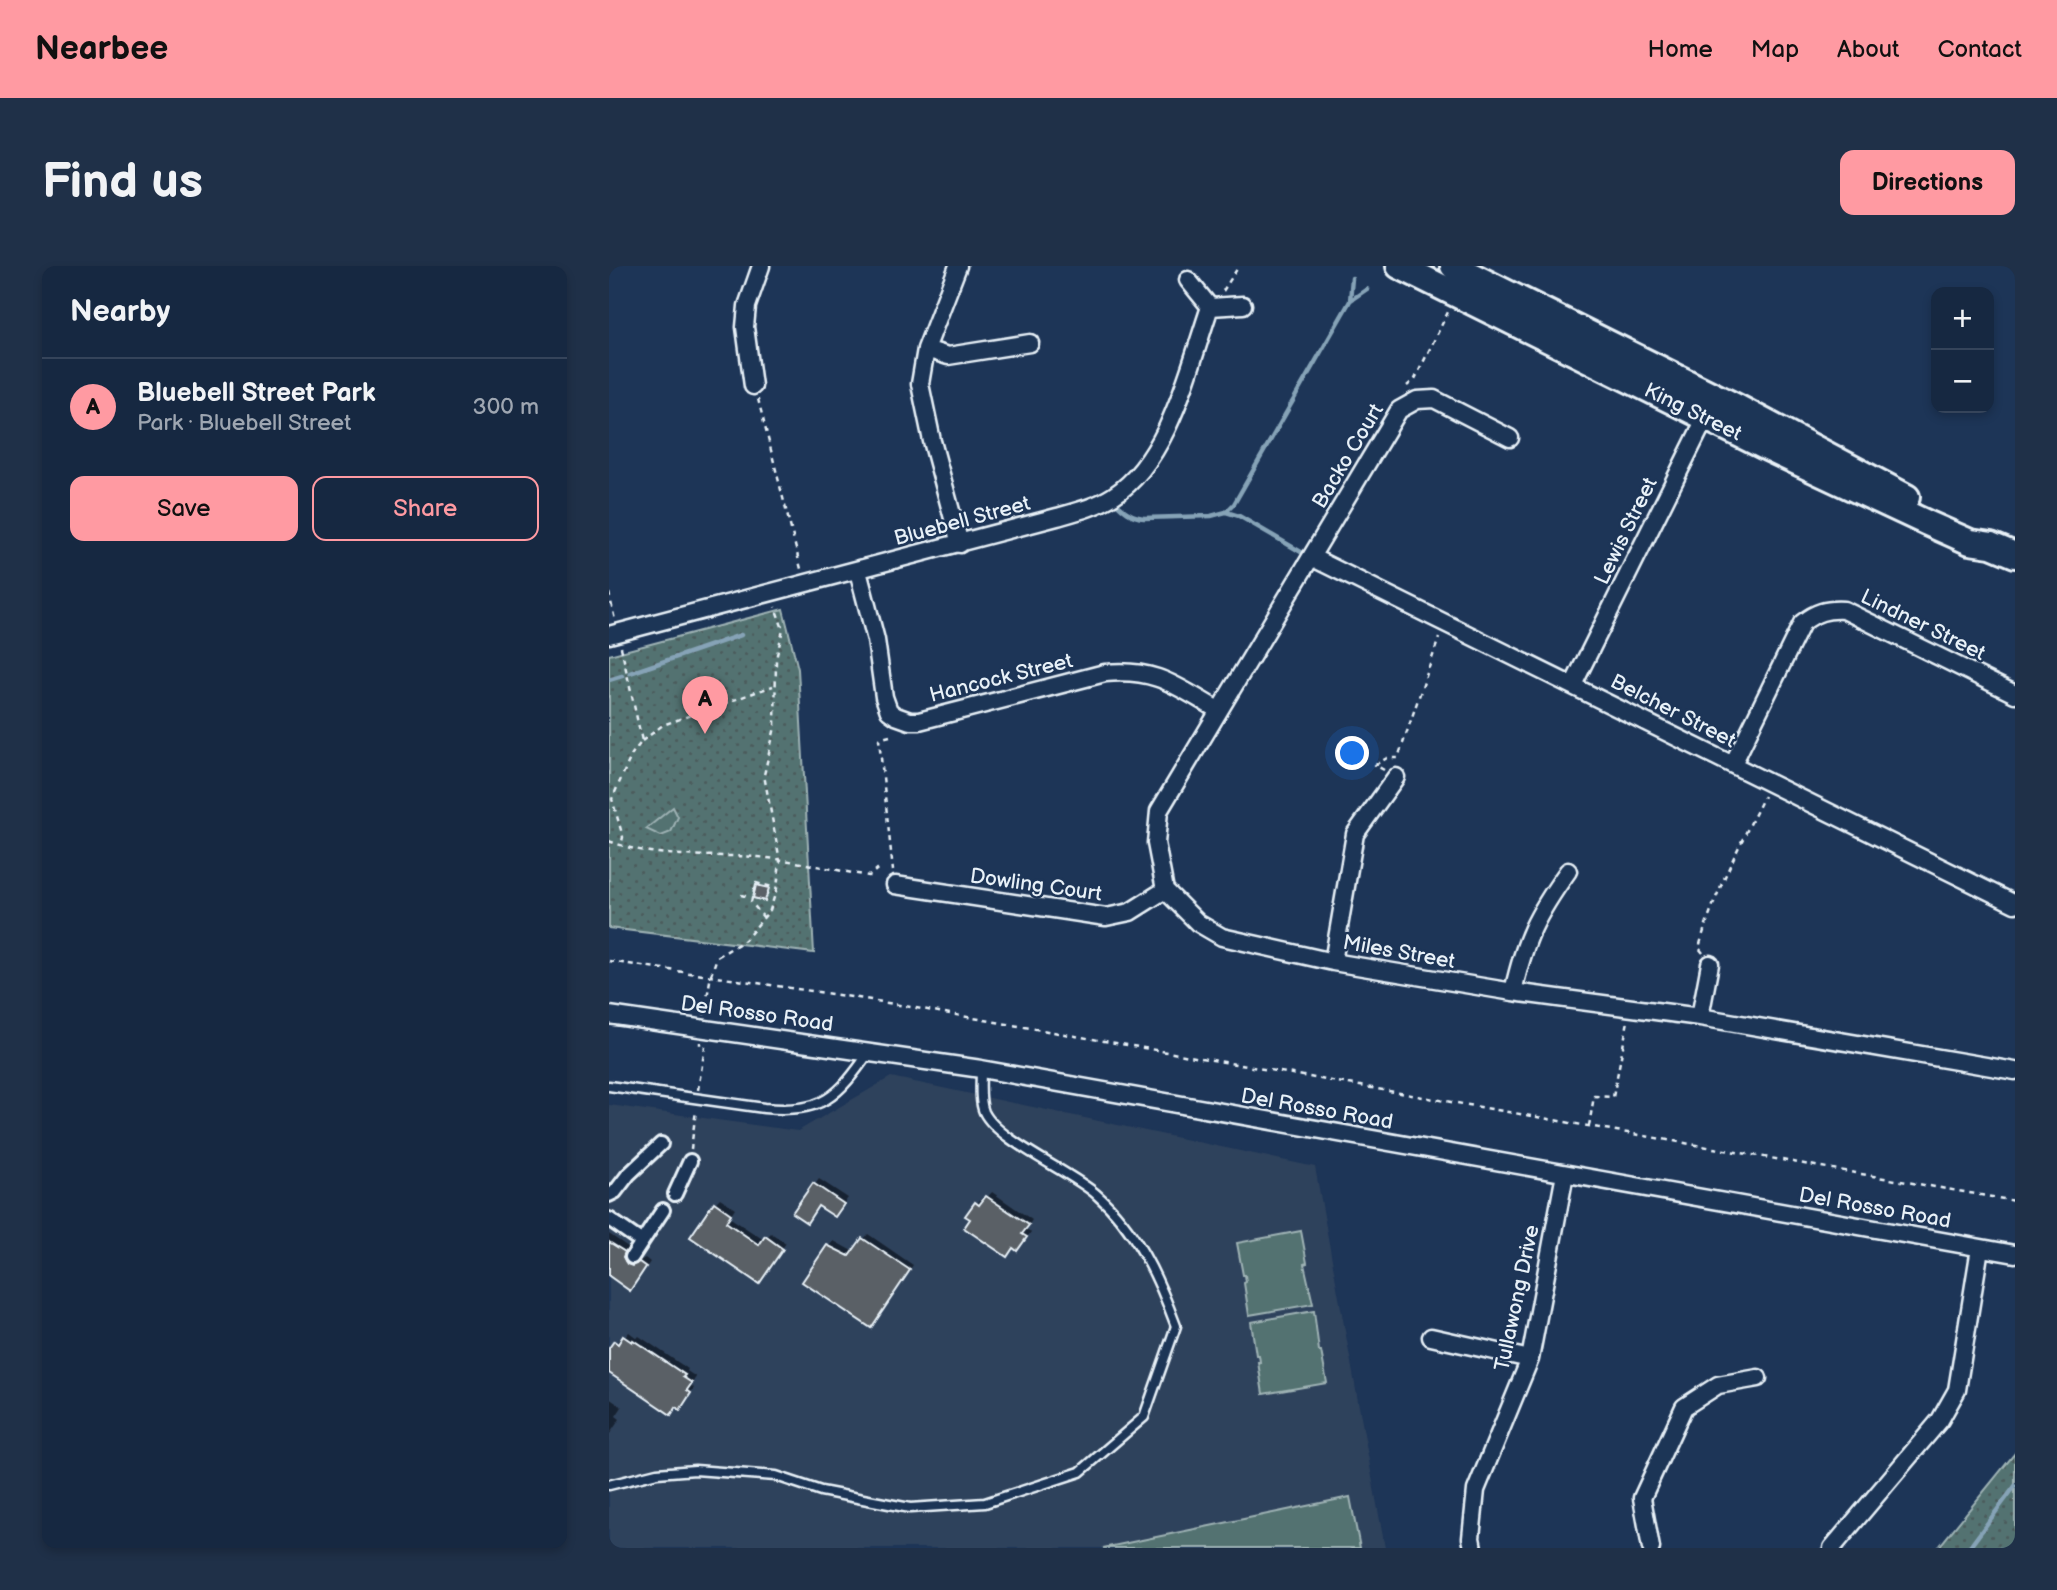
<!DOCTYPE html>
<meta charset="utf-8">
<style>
:root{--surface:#162841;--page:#1f3048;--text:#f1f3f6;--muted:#9ea6b1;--line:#35445a;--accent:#ff9aa2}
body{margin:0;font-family:"Balsamiq Sans",sans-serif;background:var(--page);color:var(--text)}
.controls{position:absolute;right:21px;top:21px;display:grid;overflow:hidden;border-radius:14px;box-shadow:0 4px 10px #0003}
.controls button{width:63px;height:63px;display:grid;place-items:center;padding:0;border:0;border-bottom:2px solid var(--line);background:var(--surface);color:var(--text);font:35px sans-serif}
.you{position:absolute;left:744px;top:488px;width:24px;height:24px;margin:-18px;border:5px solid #fff;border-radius:50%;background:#1a73e8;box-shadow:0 0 0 10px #1a73e833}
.badge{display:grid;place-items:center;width:46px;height:46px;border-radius:50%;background:var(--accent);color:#111;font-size:23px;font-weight:700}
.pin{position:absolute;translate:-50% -58px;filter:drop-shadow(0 2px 4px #0008)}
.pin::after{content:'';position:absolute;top:37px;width:24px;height:21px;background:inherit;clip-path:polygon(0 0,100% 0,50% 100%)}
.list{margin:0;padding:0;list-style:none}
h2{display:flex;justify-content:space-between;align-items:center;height:91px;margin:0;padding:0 28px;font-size:30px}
h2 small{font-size:23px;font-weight:400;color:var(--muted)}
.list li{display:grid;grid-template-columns:46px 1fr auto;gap:21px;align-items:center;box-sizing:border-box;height:98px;padding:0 28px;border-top:2px solid var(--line)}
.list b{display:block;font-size:26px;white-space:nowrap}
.list p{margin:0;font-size:23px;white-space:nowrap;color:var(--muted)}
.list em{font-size:23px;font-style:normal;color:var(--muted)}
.actions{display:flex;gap:14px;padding:21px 28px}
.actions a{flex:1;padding:16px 0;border:2px solid var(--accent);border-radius:14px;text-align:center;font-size:24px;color:var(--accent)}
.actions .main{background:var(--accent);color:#111}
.map{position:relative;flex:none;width:1406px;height:1282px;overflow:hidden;border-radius:14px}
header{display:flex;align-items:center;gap:42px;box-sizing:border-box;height:98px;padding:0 35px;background:var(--accent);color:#111}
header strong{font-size:33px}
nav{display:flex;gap:38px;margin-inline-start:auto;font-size:24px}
.intro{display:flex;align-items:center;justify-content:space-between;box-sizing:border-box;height:168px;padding:0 42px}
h1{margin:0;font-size:49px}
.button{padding:18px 32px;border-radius:14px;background:var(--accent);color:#111;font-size:24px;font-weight:700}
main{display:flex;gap:42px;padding:0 42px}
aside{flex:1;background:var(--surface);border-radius:14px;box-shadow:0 4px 10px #0003}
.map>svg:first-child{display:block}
</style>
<header>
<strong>Nearbee</strong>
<nav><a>Home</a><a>Map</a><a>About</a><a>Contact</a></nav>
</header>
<div class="intro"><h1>Find us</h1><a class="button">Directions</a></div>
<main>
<aside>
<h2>Nearby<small></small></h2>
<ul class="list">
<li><span class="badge">A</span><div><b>Bluebell Street Park</b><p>Park · Bluebell Street</p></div><em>300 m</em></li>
</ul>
<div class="actions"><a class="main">Save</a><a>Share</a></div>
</aside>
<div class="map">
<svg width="1406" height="1282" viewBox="0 0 1406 1282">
<defs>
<pattern id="grass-dots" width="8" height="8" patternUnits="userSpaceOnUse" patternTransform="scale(1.75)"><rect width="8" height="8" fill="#537271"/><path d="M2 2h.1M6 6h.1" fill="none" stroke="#4c5b5c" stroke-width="1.8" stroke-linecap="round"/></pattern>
</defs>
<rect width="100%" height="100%" fill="#1d3557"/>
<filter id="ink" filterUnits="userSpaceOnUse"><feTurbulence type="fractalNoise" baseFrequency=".0143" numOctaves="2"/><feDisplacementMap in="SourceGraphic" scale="14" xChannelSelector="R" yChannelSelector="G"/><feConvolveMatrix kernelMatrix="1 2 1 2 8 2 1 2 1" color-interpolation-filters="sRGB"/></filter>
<g filter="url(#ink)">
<path fill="#2f425c" d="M282 811 706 901 776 1282H0V839L189 865Z"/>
<path fill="url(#grass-dots)" stroke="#9eb2b4" stroke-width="2" d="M174 343 189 403 205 687 0 662V389Z
M1406 1187V1282H1329Z"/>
<path fill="#537271" stroke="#9eb2b4" stroke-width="2" d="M64 541 69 551 62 566 52 570 37 563Z
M692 965 698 997 695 998 704 1038 640 1049 635 1017 637 1016 636 1009H634L628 977Z
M705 1045 710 1085H712L718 1117 654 1128 649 1096H651L650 1089H647L642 1056Z
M741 1231 751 1282H494Z"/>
<path fill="#0007" d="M210 913 239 932 230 944 210 939 202 950 186 946Z
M383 926 423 954 417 963 422 966 413 978 405 981 398 989 363 953 368 937 372 933 375 935Z
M111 932 126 942 120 951 155 974 162 967 177 977 150 1015 106 937Z
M0 968 19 981 18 986 22 993 29 996 36 992 41 996 26 1018 0 1008Z
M259 968 304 999 266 1055 196 1015 225 975 245 986Z
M20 1066 28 1072 30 1070 79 1103 78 1105 87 1111 82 1119 85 1122 75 1137 68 1140 62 1146 0 1105V1086L11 1072 14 1074Z
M0 1132 13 1141 7 1150 11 1153 0 1169Z"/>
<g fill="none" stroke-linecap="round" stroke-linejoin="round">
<path stroke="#86a3b7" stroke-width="4.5" d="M742 34 758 23
M505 235C514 244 522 251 535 252L602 250 617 246 625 238 741 35 743 12
M617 246 630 250 699 290
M21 407 132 369
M0 414 13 410
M1360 1282 1406 1220"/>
</g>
<path fill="#5a6066" stroke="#e8f1f8" stroke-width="2" d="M147 619 160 622 156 635 144 632Z
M204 917 235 938 226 951 209 940 198 957 183 947Z
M377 930 420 959 413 968 418 971 408 985 404 982 398 991 355 962 361 953 356 950 366 936 370 939Z
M105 936 122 948 117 956 150 979 156 970 174 983 150 1018 81 971Z
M253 972 301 1004 262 1062 193 1016 218 979 240 990Z
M0 976 16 986 14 991 18 998 23 1000 30 996 37 1001 21 1025 0 1010Z
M14 1070 23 1076 24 1074 76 1109 74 1111 83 1117 78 1124 82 1127 71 1144 67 1141 62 1149 0 1107V1082L5 1075 9 1078Z"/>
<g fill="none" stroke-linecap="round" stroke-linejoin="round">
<defs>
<path id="service" d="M0 820 155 842C214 847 228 832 261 785
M0 1219 48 1207 86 1204 167 1210 212 1225 301 1242 376 1237 471 1206 535 1151 567 1060C549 1011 527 963 487 928 461 905 389 875 375 846 370 835 372 816 372 803"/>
<path id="pedestrian" d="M66 928 81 895
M0 929 6 926 19 909 52 878
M0 953 33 976
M23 991 54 944"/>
<path id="minor" d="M349 0 317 83 311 118 323 175 351 278
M579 14 601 41 634 39
M317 83 339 90 421 77
M144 120 136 61 138 40 152 0
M901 172 825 133 808 134 790 144 550 545 547 577 556 624 589 657 613 671 724 696 904 726 1091 751 1406 805
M702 291 1406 638
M249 305 267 374 275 431 280 445 287 450 301 455H310L496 407C547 402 567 420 609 444
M0 369 448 251C466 246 487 241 504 230 560 194 580 102 601 41
M964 419 1100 145
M1124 498 1193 357C1207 346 1217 343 1235 344L1406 428
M286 619 497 651 521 646 556 624
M724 696 746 568 787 511
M904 726C916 672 927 650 959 605
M0 749 372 803 1406 988
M1091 751 1101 698
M822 1071 921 1093
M864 1282 862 1272 867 1224 921 1093 956 908
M1042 1282 1033 1232 1075 1141 1109 1119 1149 1112
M1223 1282 1331 1154 1348 1124 1371 982"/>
<path id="primary" d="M790 0 1160 183 1318 257 1361 276 1382 279 1406 289
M844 0 1130 142 1298 231"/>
</defs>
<use href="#service" stroke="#e8f1f8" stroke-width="13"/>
<use href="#pedestrian" stroke="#e8f1f8" stroke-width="18"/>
<use href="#minor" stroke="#e8f1f8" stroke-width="21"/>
<use href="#primary" stroke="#e8f1f8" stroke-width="30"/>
<path stroke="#e8f1f8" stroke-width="2.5" stroke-dasharray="5 5" stroke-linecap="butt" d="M614 25 630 0
M798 120 806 113 840 44
M149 133 192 303
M0 327 6 354
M12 381 33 475 23 488 3 533 14 571 12 580
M281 470 270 473 284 605
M33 475 54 459 164 420
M775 504 766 499 778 492H789L830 372
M0 575C48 594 98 588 149 591 186 594 224 604 260 610L272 600
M132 629 143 632
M155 652 142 636 147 617 168 622
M1094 687 1090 682C1104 629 1131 579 1155 530
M0 695 256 733 1406 935
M95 749 102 709 108 691 136 674 161 644 168 622 171 595 155 509 166 461 167 393 174 363 166 341
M89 824 96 781 91 780V776
M980 860 985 830 1004 831 1019 755
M82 883 87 844"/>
<use href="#service" stroke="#1d3557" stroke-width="8"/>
<use href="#pedestrian" stroke="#1d3557" stroke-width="12"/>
<use href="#minor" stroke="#1d3557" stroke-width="16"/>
<use href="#primary" stroke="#1d3557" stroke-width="24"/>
</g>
</g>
<g text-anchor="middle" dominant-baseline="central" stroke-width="5" stroke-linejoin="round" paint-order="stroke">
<g font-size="21" fill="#e8f1f8" stroke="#1d3557">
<text transform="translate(1084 146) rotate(26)">King Street</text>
<text transform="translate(739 190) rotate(-59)">Backo Court</text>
<text transform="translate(353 255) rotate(-15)">Bluebell Street</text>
<text transform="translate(1017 265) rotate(-64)">Lewis Street</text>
<text transform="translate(1314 359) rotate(26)">Lindner Street</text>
<text transform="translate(392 412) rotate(-14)">Hancock Street</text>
<text transform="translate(1064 445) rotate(27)">Belcher Street</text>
<text transform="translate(427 619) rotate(8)">Dowling Court</text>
<text transform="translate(790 686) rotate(10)">Miles Street</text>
<text transform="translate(148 748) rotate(8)">Del Rosso Road</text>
<text transform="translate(708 843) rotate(10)">Del Rosso Road</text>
<text transform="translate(1266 942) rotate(10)">Del Rosso Road</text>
<text transform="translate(908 1032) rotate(-78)">Tullawong Drive</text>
</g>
</g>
</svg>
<div class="controls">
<button>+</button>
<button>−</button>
</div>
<div class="you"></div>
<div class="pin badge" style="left:96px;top:468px">A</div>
</div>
</main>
